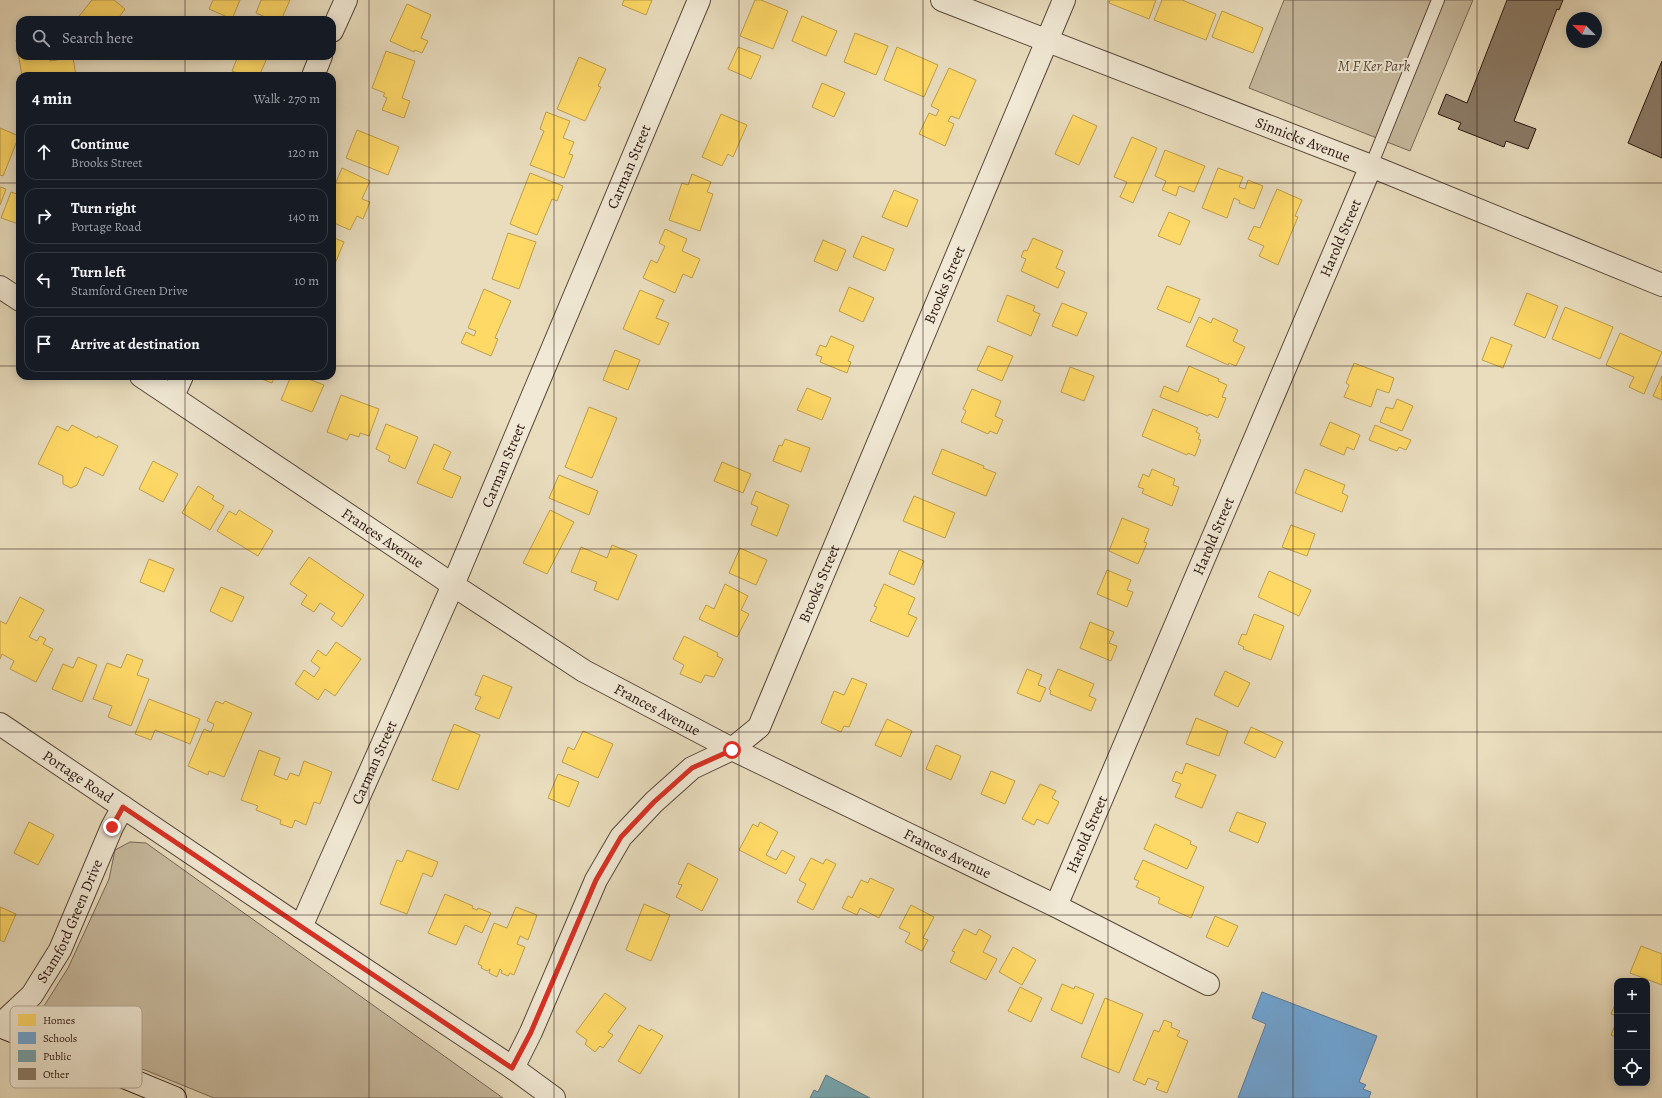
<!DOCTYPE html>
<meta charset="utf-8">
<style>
:root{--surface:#171b24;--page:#20242c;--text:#f1f3f6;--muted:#9ea1a6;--line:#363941}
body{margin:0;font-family:Alegreya,serif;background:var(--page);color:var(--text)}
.controls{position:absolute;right:12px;bottom:12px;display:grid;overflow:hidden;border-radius:8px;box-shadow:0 2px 10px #0003}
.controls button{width:36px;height:36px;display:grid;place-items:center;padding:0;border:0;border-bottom:1px solid var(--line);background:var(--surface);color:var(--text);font:20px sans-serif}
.compass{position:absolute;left:1566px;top:12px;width:36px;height:36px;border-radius:50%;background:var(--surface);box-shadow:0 2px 10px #0003;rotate:294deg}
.stop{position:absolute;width:12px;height:12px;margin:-9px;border:3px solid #d93025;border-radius:50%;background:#fff}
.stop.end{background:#d93025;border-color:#fff;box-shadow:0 1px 4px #0008}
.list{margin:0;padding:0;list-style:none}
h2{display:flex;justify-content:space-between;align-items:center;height:52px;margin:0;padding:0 16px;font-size:17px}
h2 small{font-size:13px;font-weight:400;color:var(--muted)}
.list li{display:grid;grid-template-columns:26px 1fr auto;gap:12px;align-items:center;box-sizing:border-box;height:56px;margin:0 8px 8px;padding:0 8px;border:1px solid var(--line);border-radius:12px}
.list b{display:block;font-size:15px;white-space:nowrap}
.list p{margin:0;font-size:13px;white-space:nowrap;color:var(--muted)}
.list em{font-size:13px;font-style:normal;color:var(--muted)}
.icon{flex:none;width:22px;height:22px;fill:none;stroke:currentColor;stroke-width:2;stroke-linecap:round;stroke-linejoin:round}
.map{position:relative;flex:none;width:1662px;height:1098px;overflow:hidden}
.search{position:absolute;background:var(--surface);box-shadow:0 2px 10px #0003;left:16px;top:16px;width:320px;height:44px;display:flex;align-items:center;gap:10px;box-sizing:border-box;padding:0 14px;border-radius:12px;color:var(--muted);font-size:15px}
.panel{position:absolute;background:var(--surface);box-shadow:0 2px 10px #0003;left:16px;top:72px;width:320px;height:308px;border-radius:12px}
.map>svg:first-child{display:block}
</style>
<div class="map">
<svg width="1662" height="1098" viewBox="0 0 1662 1098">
<rect width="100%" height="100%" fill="#e9ddbe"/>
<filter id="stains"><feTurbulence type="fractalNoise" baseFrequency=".005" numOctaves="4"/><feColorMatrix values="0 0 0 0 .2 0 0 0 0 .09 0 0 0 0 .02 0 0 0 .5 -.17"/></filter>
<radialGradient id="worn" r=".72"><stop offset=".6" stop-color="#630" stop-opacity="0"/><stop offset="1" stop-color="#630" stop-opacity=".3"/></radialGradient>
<path fill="#c8bba0" stroke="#786858" d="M1284 0H1473L1410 151 1249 88Z
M130 842 146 843 503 1098H214L44 1029 37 1017 68 968 109 879 115 850Z"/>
<path fill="#ffd966" stroke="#be9e4c" d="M92 0H114L125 9 117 20H76Z
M213 0H240L232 19 209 9Z
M261 0H290L281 20H272L256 13Z
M624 0H652L646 15 622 5Z
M755 0H761L788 11 773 49 740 36Z
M1110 0H1156L1149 19 1109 3Z
M1162 0H1182L1216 14 1206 40 1154 20Z
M407 4 431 15 421 38 428 41 422 53 415 50 414 52 390 41Z
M1222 11 1263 28 1253 53 1212 37Z
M802 16 837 31 826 56 792 41Z
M855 33 888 46 876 75 844 62Z
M20 39V56H49L50 61 73 57 76 76H22L16 40Z
M738 47 761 56 751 79 728 69Z
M897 47 938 65 924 97 884 80Z
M386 51 415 61 402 98 410 101 404 118 382 110 387 98 383 96 385 93 372 88Z
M238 56H268L259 76H245L232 71Z
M579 57 606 69 598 86 601 87 585 121 557 109Z
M949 68 976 80 959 119 951 116 948 121 954 124 945 146 919 134 929 113 936 116 939 110 931 106Z
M822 83 845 93 834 117 812 107Z
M546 112 570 121 563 138 574 142 569 154 573 155 564 178 530 165 544 131 540 129Z
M721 114 747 125 733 157 728 154 722 166 702 157Z
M1073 115 1097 126 1079 165 1055 154Z
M0 128 19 136 3 176 0 175Z
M357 130 399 147 388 175 346 158Z
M1132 137 1157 148 1133 203 1120 197 1127 182 1114 177Z
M1165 150 1205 166 1194 192 1179 186 1176 196 1162 190 1166 181 1155 176Z
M342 168 370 181 362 199 370 202 363 219 357 216 350 230 332 222V191Z
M1218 168 1243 177 1239 187 1245 189 1248 180 1263 186 1254 209 1239 203 1240 201 1234 198 1227 218 1202 208Z
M530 173 563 186 557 201 552 199 537 235 510 224Z
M692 174 711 182 707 192 713 194 700 231 669 220 682 183 688 185Z
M0 187 6 189 0 205Z
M1277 189 1302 200 1295 216 1298 217 1278 265 1259 256 1264 246 1248 239 1254 226 1260 228Z
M894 190 918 200 907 227 882 217Z
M11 192 20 195 19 224 1 218Z
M1169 212 1190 221 1180 245 1158 236Z
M665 229 687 239 682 251 700 259 692 278 683 274 675 293 643 278 651 260 657 263 665 246 659 243Z
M508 233 536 242 519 289 492 279Z
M862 236 894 249 885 271 853 257Z
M332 237 344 242 332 271Z
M1033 238 1063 251 1056 268 1065 272 1058 288 1021 271 1026 259 1021 257 1024 250 1027 251Z
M823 240 846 250 837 271 814 261Z
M1167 286 1200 299 1190 323 1157 309Z
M849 287 874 298 863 322 839 311Z
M484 289 511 301 495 338 498 339 491 356 461 343 466 332 474 336 476 331 468 328Z
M640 290 664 300 656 318 669 323 659 345 623 329Z
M1527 293 1558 306 1545 338 1514 325Z
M1007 295 1035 306 1033 311 1040 314 1031 336 997 321Z
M1062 303 1087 313 1077 336 1052 326Z
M1565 307 1613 327 1600 359 1552 339Z
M1199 317 1211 323 1213 318 1238 330 1233 341 1245 347 1236 366 1229 363 1228 365 1186 346Z
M1620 333 1662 352 1644 394 1629 387 1634 377 1606 365Z
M831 336 854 346 848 361 851 362 847 373 820 362 822 357 816 355 820 345 826 347Z
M1491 337 1512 345 1503 368 1482 360Z
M988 346 1013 356 1002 381 977 370Z
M615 350 640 360 628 390 603 380Z
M1354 363 1394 378 1389 393 1377 389 1371 407 1344 397 1349 385 1346 383Z
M1189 366 1219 379 1218 381 1227 385 1222 397 1226 398 1218 418 1209 414 1208 416 1160 397 1164 386 1178 392Z
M1070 367 1094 376 1084 401 1061 392Z
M254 376H275L272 383Z
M291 376H301L324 385 312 412 281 400Z
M1662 376V400L1653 396Z
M807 388 831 398 822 420 797 410Z
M972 389 1001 401 995 416 1003 420 997 434 990 431 988 434 961 422 966 411 963 409Z
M341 395 379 409 369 436 360 433 359 437 350 434 347 440 327 432Z
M1397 399 1413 406 1402 431 1380 422 1386 407 1393 409Z
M589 407 617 418 592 478 565 467Z
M1153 409 1198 428 1196 432 1200 434 1198 439 1201 440 1195 456 1188 453 1187 455 1142 436Z
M1330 422 1360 435 1354 450 1347 447 1344 455 1320 445Z
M386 424 418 437 405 469 388 461 390 456 376 449Z
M72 425 97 438 98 436 118 446 103 476 85 467 77 485 71 488 63 484V476L38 464 57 426 68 431Z
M1375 425 1411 440 1406 450 1399 447 1397 451 1369 440Z
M785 439 810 448 801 472 773 461 779 445 782 446Z
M434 444 451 452 443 469 461 477 452 498 417 483Z
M942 449 984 466 983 468 996 473 986 496 932 474Z
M153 461 178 474 163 502 139 489Z
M722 462 751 474 743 493 714 481Z
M1152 469 1175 479 1173 485 1179 487 1172 506 1142 493 1144 489 1138 487 1143 474 1149 477Z
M1305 469 1345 485 1342 493 1348 496 1342 512 1295 493Z
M559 475 598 491 589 515 549 498Z
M198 486 214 496 212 499 224 506 210 530 182 513Z
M756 491 789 505 777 536 751 525 758 507 751 504Z
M914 496 955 513 945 538 903 521Z
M239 510 273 531 258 556 217 531 229 511 236 515Z
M550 510 574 522 547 574 523 563Z
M1122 518 1149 529 1144 542 1147 543 1138 564 1109 551Z
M1291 525 1315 534 1307 556 1282 547Z
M612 545 637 555 618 600 594 590 597 582 571 572 581 547 607 558Z
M740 548 767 560 756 585 729 573Z
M899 550 924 561 914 585 889 574Z
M309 557 364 595 342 627 331 619 335 613 320 603 314 612 301 604 307 595 290 584Z
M149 559 174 569 164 592 140 582Z
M1107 570 1131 580 1127 590 1133 592 1127 607 1097 594Z
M1269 571 1311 590 1299 616 1258 597Z
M725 584 748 596 741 610 749 614 737 637 699 619 706 605 714 609Z
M884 584 915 598 908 614 917 618 908 637 870 621 877 607 874 606Z
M221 587 244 597 232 622 210 611Z
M20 597 44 610 29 637 37 641 40 636 46 639 43 644 53 649 36 682 10 669 14 661 2 654 0 659V621L6 624Z
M1254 614 1284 626 1271 660 1243 649 1244 647 1238 644 1242 634 1246 635Z
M1090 622 1114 632 1109 643 1117 646 1111 661 1080 648Z
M684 636 718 653 717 656 723 659 714 677 705 675 701 683 680 674 684 665 673 659Z
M336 642 361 659 335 696 325 689 318 700 295 684 304 670 314 677 320 668 311 661 318 650 326 656Z
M127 654 143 660 137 675 149 679 131 726 108 717 112 706 93 699 107 663 121 668Z
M78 657 97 665 82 702 52 689 63 664 73 668Z
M1027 669 1042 675 1038 685 1046 688 1040 702 1017 693Z
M1058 669 1094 684 1089 696 1096 699 1091 711 1050 694 1051 691 1049 689Z
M1225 671 1250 683 1238 707 1214 695Z
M483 675 512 687 499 719 475 709 481 697 475 695Z
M852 678 867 684 849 727 844 726 841 732 821 723 834 691 844 695Z
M149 699 200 719 190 744 155 730 151 740 135 734Z
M216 701 223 704 225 701 252 713 224 777 209 771 208 775 188 766 204 729 211 732 214 724 207 721Z
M1196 718 1228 731 1219 756 1186 744Z
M887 719 912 731 901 757 875 745Z
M454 724 480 735 458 790 432 780Z
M1251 727 1283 742 1275 758 1244 743Z
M583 731 613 744 598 778 562 762 568 747 574 750Z
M936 745 961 756 951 780 926 769Z
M259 750 280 758 274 775 287 780 290 773 299 776 304 761 332 772 320 804 314 802 306 825 295 820 292 828 280 824 281 820 256 810 258 806 241 800Z
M1186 763 1216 775 1202 808 1175 797 1181 784 1172 781 1176 771 1182 774Z
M991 771 1015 781 1005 804 981 794Z
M558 774 579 782 569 807 548 798Z
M1040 784 1056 791 1052 798 1059 802 1048 824 1037 819 1034 825 1022 819Z
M1237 812 1266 823 1258 843 1229 831Z
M29 822 54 835 38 865 14 853Z
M760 822 778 832 766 855 776 860 782 850 795 857 786 874 739 850 753 824 758 827Z
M1155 824 1191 841 1190 844 1197 847 1187 869 1144 849Z
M407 850 438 862 432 877 423 873 407 914 380 904 397 860 402 862Z
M811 858 823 864 826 859 836 864 813 910 797 902 806 884 799 880Z
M1143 860 1204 887 1191 918 1158 903 1160 898 1136 887 1139 881 1134 879Z
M688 863 718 879 702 911 676 897 682 885 678 884Z
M870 878 894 889 879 918 860 908 857 915 842 908 848 896 852 898 861 880 868 883Z
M445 894 473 906 472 908 477 910 478 908 491 913 482 933 465 925 456 945 428 933Z
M644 904 670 915 651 961 626 950Z
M911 905 934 917 923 938 928 940 922 951 905 942 910 933 899 928Z
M0 907 16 914 4 942 0 940Z
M516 907 537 915 528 940 520 936 517 944 525 947 514 975 510 973 508 976 501 973 502 971 500 969 497 977 489 973 490 969 487 971 481 968 482 966 478 964 494 923 507 928Z
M1215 916 1238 926 1228 947 1206 937Z
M964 929 976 935 979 929 991 936 983 952 997 959 986 980 950 962 955 952 952 951Z
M1641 946 1662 954V985L1630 973Z
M1013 947 1036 960 1022 985 999 972Z
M1062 984 1074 989 1075 986 1094 994 1082 1024 1051 1010Z
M1020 987 1042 998 1031 1022 1008 1011Z
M605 993 626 1008 608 1032 613 1035 603 1048 600 1046 595 1052 585 1044 587 1040 576 1032Z
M1105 998 1143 1014 1119 1073 1081 1057Z
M1617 1000V1016L1611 1014Z
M1164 1020 1172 1023 1171 1027 1180 1031 1177 1036 1188 1041 1167 1093 1156 1089 1159 1082 1148 1078 1145 1085 1133 1080 1154 1030 1159 1032Z
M1617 1020V1038L1611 1035Z
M639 1025 650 1031 651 1029 663 1036 640 1074 618 1061Z"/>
<path fill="#6fa8dc" stroke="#5a7c9e" d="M1262 992 1377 1036 1359 1082 1366 1085 1363 1089 1371 1092 1369 1098H1238L1266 1024 1252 1018Z"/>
<path fill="#76a5af" stroke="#5f7a7f" d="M826 1075 870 1098H810L814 1090 818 1092Z"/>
<path fill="#8c7d6a" stroke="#28160f" d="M1507 0H1563L1559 10 1557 9 1514 121 1536 129 1528 149 1506 141 1504 147 1458 129 1461 123 1438 114 1446 94 1467 103Z
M1662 61V158L1628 143Z"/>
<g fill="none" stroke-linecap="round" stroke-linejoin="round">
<defs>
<path id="service" d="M1371 166 1438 0"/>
<g id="minor">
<path d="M332 31 346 0"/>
<path d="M313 76 321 56"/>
<path d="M0 287 20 300"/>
<path id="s1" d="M141 376 453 585 584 671 732 749 1056 906 1208 984"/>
<path d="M173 396 182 376"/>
<path id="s2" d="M1056 906 1371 166"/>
<path id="s3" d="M301 927 453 585 699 0"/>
<path id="s4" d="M0 1025 32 995 60 950 112 827 123 807"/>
<path id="s5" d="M513 1068 531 1032 596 880 621 837 654 802 692 768 732 749 759 727 1064 0"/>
</g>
<g id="tertiary">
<path id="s6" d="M942 0 1371 166 1662 285"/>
<path id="s7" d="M0 724 301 927 513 1068 554 1098"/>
</g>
<path id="secondary" d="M0 1026 175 1098"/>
</defs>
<use href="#service" stroke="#58483b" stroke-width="14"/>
<use href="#minor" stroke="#58483b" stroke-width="24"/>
<use href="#tertiary" stroke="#58483b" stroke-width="24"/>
<use href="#secondary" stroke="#28160f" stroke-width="24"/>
<use href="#service" stroke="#f1e9d5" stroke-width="12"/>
<use href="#minor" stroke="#f1e9d5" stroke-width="22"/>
<use href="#tertiary" stroke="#f1e9d5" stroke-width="22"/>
<use href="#secondary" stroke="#f1e9d5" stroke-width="22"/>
</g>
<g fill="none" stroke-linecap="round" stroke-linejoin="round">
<path stroke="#d93025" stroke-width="5" d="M112 827 123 807 512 1068 531 1032 596 880 621 837 654 802 692 768 732 750"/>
</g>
<path fill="none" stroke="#28160f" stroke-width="1" stroke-opacity="0.55" d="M185 0V20M369 0V1098M554 0V1098M739 0V1098M923 0V1098M1108 0V1098M1293 0V1098M1477 0V1098M185 56V76M0 183H20M332 183H1662M0 366H20M332 366H1662M185 376V1098M0 549H1662M0 732H1662M0 915H1662"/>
<g text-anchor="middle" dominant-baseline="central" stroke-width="4" stroke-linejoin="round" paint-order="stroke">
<g font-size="15" font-style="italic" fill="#58483a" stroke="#f1e9d5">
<text x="1374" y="66">M F Ker Park</text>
</g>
<g font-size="15" fill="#28160f" stroke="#f1e9d5">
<text stroke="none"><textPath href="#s6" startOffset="387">Sinnicks Avenue</textPath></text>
<text stroke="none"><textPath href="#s3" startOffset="828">Carman Street</textPath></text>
<text stroke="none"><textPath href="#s2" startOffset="726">Harold Street</textPath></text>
<text stroke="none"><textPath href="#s5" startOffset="913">Brooks Street</textPath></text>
<text stroke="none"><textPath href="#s3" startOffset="504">Carman Street</textPath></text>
<text stroke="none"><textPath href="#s2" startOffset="402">Harold Street</textPath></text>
<text stroke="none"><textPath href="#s1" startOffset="291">Frances Avenue</textPath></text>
<text stroke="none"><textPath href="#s5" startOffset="589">Brooks Street</textPath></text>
<text stroke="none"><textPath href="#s1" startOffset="615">Frances Avenue</textPath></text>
<text stroke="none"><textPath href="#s3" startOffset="180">Carman Street</textPath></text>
<text stroke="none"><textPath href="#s7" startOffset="94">Portage Road</textPath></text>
<text stroke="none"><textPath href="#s2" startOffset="78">Harold Street</textPath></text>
<text stroke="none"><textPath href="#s1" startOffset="939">Frances Avenue</textPath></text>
<text stroke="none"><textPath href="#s4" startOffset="127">Stamford Green Drive</textPath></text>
</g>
</g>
<rect x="10" y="1006" width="132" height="82" rx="6" fill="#f1e9d5" stroke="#b5aa9a" stroke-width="1"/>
<rect x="18" y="1014" width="18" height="12" fill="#ffd966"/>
<rect x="18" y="1032" width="18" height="12" fill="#6fa8dc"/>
<rect x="18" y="1050" width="18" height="12" fill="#76a5af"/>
<rect x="18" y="1068" width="18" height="12" fill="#8c7d6a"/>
<g font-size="11" fill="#28160f">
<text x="43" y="1024">Homes</text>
<text x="43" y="1042">Schools</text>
<text x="43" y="1060">Public</text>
<text x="43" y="1078">Other</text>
</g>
<rect width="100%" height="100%" filter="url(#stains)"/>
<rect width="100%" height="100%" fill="url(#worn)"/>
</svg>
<div class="controls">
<button>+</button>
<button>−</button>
<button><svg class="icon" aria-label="locate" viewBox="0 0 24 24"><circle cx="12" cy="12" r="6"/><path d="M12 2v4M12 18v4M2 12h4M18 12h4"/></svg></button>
</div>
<svg class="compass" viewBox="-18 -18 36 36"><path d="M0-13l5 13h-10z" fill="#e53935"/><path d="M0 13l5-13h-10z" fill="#9ea1a6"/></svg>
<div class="stop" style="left:732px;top:750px"></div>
<div class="stop end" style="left:112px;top:827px"></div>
<div class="search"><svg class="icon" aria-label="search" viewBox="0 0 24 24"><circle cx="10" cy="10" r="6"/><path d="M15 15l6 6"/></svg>Search here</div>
<section class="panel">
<h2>4 min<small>Walk · 270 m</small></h2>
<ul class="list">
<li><svg class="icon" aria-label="ahead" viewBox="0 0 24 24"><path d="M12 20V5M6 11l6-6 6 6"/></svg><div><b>Continue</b><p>Brooks Street</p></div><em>120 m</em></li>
<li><svg class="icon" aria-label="right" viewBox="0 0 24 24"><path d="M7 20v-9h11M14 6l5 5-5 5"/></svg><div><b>Turn right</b><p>Portage Road</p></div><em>140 m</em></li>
<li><svg class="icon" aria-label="left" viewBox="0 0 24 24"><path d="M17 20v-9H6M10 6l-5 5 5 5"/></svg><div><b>Turn left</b><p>Stamford Green Drive</p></div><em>10 m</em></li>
<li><svg class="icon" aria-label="arrive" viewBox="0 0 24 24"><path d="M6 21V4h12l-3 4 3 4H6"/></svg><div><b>Arrive at destination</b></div></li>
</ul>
</section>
</div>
